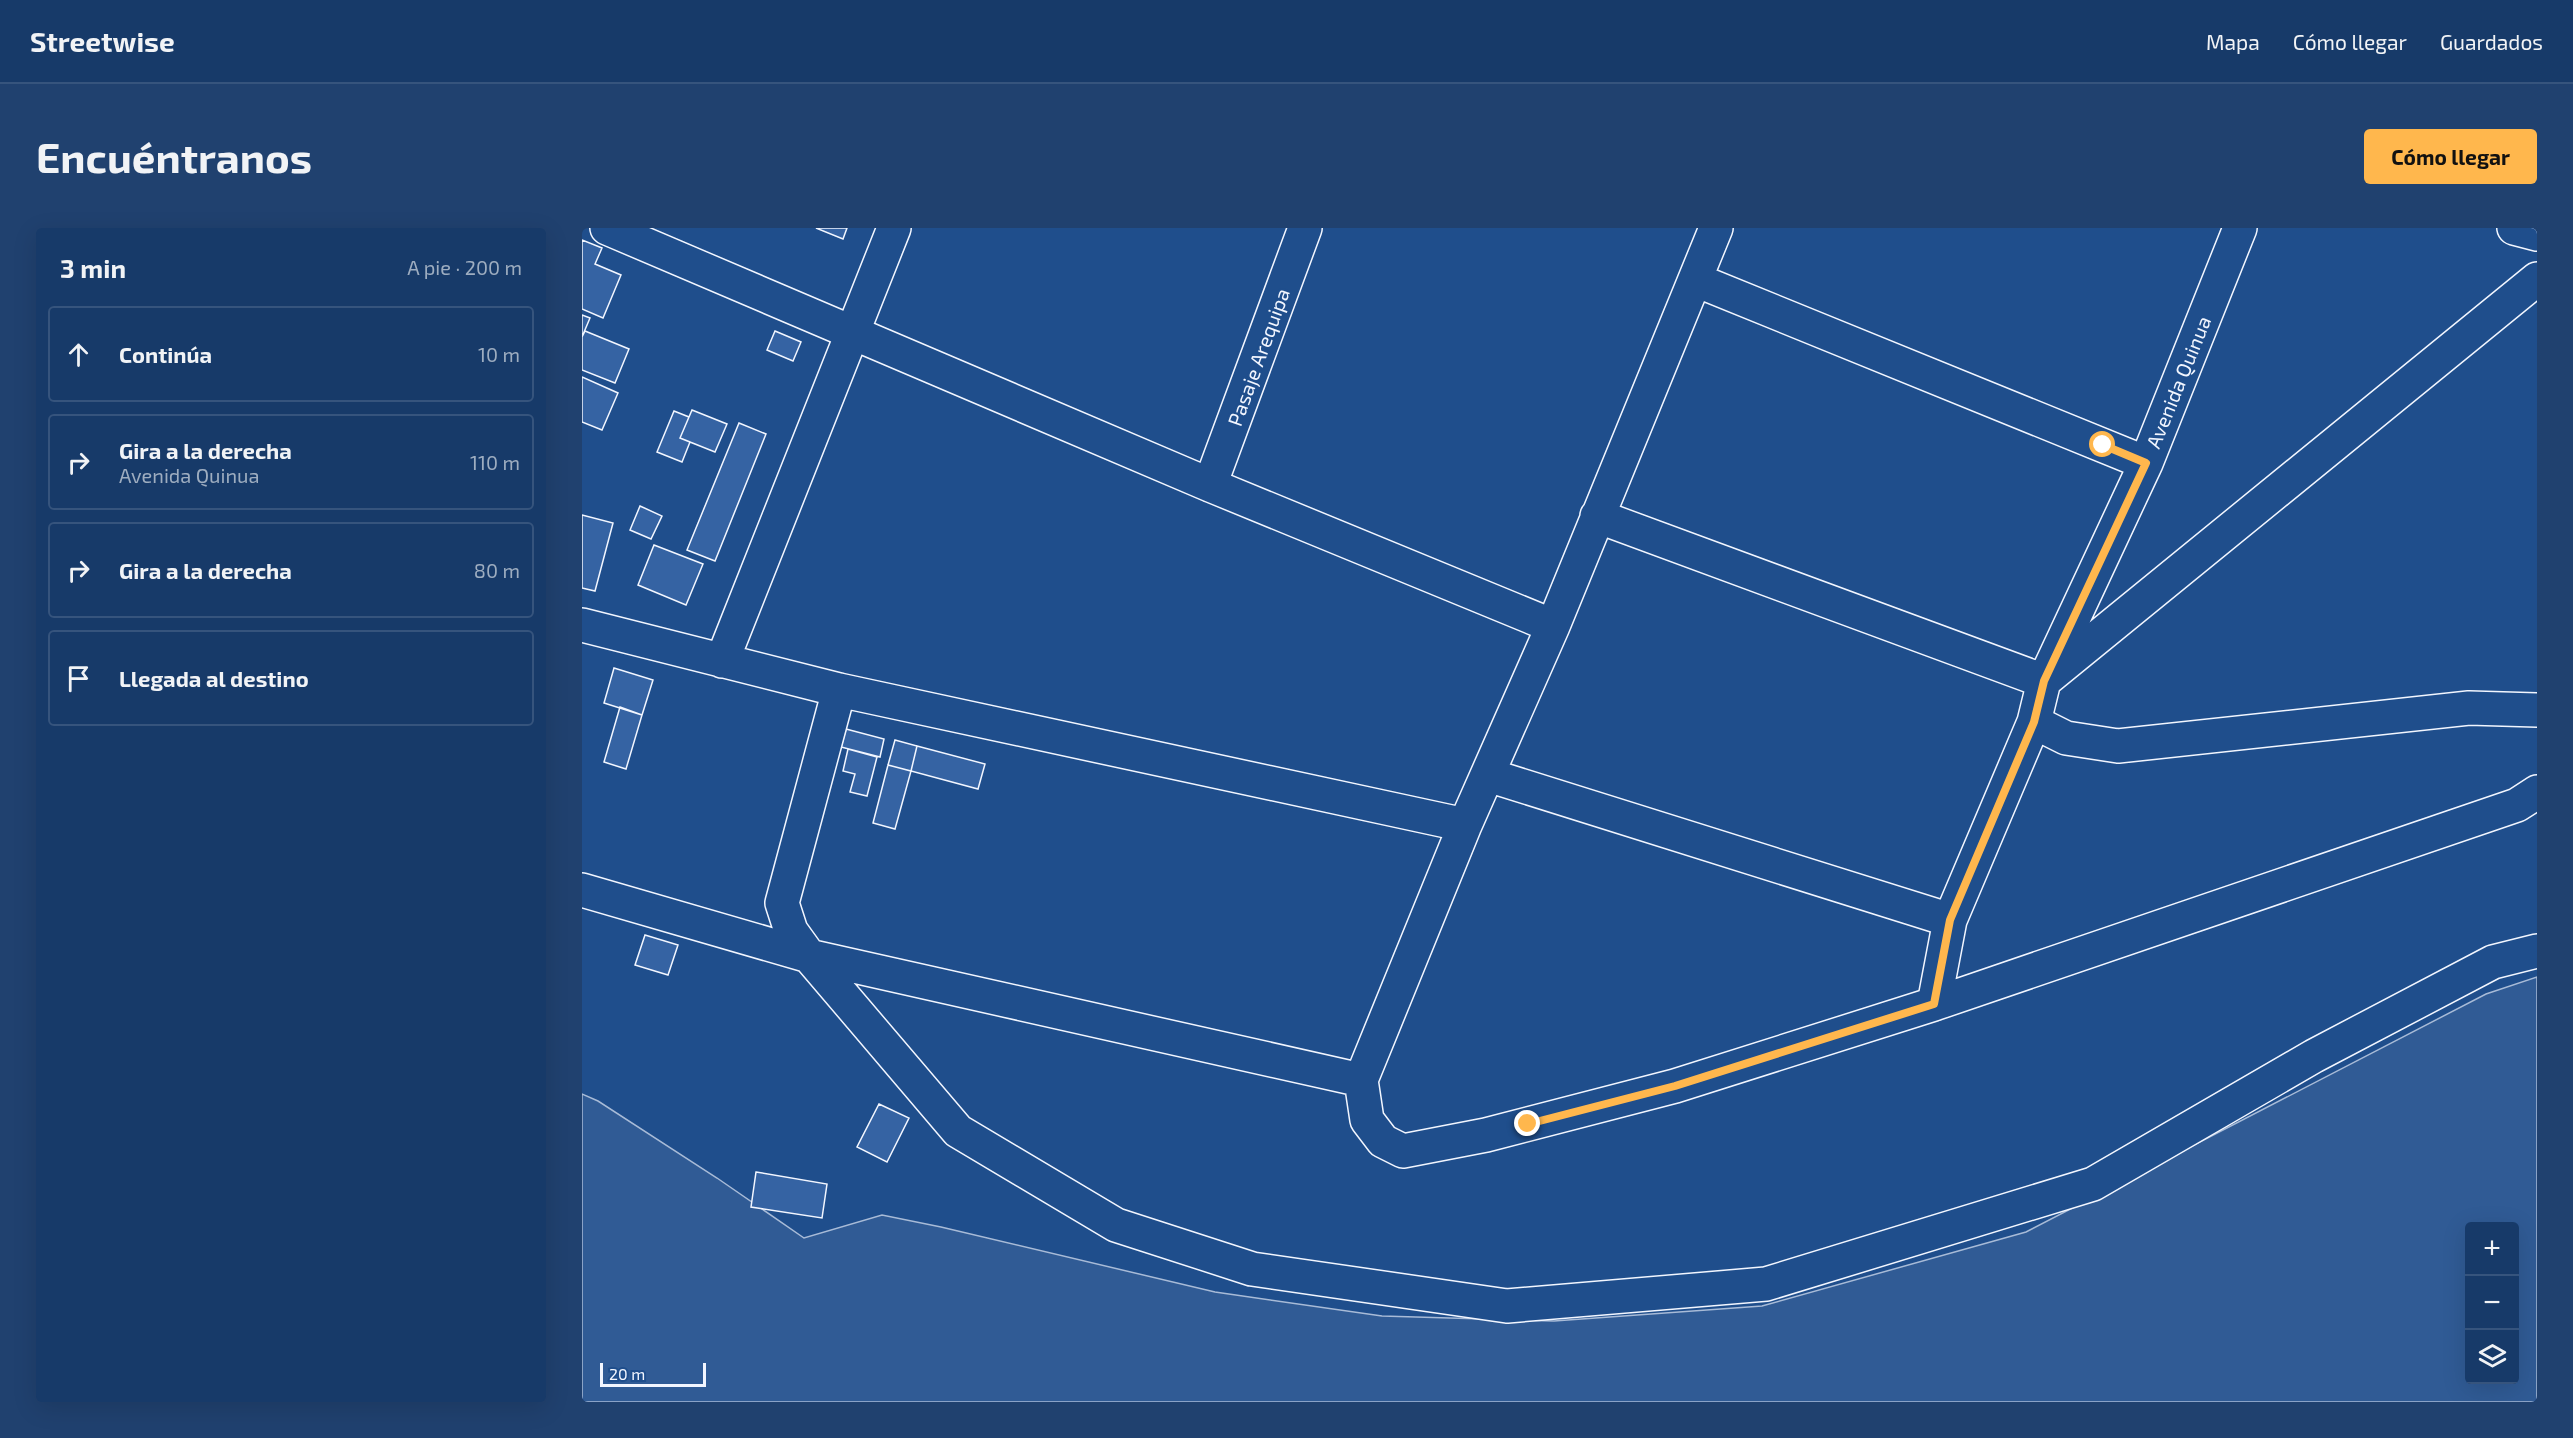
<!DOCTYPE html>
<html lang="es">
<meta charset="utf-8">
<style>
:root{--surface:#173a69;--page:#20416f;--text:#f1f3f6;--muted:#9eadc0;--line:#36547d;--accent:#ffb74d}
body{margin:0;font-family:"Exo 2",sans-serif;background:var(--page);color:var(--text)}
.controls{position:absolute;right:18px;bottom:18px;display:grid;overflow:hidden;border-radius:6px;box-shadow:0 6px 24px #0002}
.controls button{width:54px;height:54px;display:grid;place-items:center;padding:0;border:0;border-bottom:2px solid var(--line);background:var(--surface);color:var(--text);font:30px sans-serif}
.scale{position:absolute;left:18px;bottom:15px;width:106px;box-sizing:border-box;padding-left:6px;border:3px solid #f2f6ff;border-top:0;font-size:16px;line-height:21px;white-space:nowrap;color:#f2f6ff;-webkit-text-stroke:4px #1f4e8c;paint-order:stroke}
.stop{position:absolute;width:18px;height:18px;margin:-14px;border:4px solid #ffb74d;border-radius:50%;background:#fff}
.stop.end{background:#ffb74d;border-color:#fff;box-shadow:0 2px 6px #0008}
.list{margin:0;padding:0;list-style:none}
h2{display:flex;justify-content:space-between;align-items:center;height:78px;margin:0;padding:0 24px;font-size:26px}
h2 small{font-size:20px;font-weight:400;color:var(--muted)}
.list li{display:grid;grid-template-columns:39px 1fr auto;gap:18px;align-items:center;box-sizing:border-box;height:96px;margin:0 12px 12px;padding:0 12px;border:2px solid var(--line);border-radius:6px}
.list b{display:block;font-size:22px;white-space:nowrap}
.list p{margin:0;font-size:20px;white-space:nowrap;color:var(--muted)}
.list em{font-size:20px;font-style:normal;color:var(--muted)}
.icon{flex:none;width:33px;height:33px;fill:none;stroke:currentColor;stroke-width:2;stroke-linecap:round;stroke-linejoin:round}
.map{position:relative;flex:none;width:1955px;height:1174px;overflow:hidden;border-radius:6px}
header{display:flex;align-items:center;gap:36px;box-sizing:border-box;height:84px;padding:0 30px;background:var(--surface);border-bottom:2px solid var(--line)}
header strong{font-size:28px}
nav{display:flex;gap:33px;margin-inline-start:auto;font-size:21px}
.intro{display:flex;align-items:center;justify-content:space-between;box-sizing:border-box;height:144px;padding:0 36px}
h1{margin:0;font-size:42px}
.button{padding:15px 27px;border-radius:6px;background:var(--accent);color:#111;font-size:21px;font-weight:700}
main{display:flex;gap:36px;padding:0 36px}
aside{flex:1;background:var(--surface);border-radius:6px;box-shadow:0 6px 24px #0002}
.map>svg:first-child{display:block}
</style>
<header>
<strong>Streetwise</strong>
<nav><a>Mapa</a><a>Cómo llegar</a><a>Guardados</a></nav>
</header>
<div class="intro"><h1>Encuéntranos</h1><a class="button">Cómo llegar</a></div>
<main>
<aside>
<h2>3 min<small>A pie · 200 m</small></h2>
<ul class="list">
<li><svg class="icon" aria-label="ahead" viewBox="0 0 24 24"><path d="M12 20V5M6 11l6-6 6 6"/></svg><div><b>Continúa</b></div><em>10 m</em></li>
<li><svg class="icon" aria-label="right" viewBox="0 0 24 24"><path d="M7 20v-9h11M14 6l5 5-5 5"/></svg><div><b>Gira a la derecha</b><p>Avenida Quinua</p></div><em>110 m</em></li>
<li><svg class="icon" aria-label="right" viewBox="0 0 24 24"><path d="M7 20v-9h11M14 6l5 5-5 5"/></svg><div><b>Gira a la derecha</b></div><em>80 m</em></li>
<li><svg class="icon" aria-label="arrive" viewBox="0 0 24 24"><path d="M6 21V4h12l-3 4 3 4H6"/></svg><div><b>Llegada al destino</b></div></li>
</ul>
</aside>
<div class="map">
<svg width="1955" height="1174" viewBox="0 0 1955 1174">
<rect width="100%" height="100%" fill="#1f4e8c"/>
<path fill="#305b95" stroke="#a8bbd7" stroke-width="1.5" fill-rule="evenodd" d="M1955 749V1174H0V866L16 873 135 950 222 1010 300 987 359 999 633 1064 800 1088 972 1093 1180 1078 1444 1004 1904 766ZM1888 998H1932V1152H1888Z"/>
<path fill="#3563a3" stroke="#f2f6ff" stroke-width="1.5" d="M234 0H265L261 11Z
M0 12 20 20 13 36 39 47 21 90 0 81Z
M0 87 8 90 0 109Z
M3 103 47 121 33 155 0 142V109Z
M193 103 219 114 211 133 185 122Z
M0 149 36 165 20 202 0 194Z
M110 182 145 196 133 224 98 210Z
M92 183 107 189 98 210 108 214 100 234 75 224Z
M157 195 184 206 133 333 105 322Z
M58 278 80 288 69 311 48 302Z
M0 287 31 295 13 363 0 360Z
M72 317 121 336 104 377 56 357Z
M32 440 71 452 60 487 22 475Z
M38 479 60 487 44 541 22 534Z
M264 501 302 511 298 529 259 519Z
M313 512 335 518 329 543 306 537Z
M335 518 403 536 396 561 329 543Z
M266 521 295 529 285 568 268 564 273 546 261 543Z
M306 537 329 543 313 601 291 595Z
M63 707 96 717 86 747 53 737Z
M297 876 327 890 305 934 275 919Z
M174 944 245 956 240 990 169 979Z"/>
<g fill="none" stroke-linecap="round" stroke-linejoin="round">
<defs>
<path id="minor" d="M25 0 628 257 971 398
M1134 0 971 398 883 597 779 852 785 892 801 913 821 923 904 907 1093 858 1352 776 1935 577 1955 564
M1932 0 1955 6
M1114 52 1564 235
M628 257 723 0
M1015 288 1462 453 1955 51
M0 397 257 462 883 597
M140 433 312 0
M257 462 200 675 209 703 227 728 376 903 534 997 670 1041 925 1078 1184 1056 1511 956 1732 828 1911 734 1955 723
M1452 494 1484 510 1536 518 1887 480 1955 482
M906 547 1368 692
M0 662 227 728 779 852
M1352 776 1368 692 1452 494 1462 453 1564 235 1658 0"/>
</defs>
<use href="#minor" stroke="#f2f6ff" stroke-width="36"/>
<use href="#minor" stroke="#1f4e8c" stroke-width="33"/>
</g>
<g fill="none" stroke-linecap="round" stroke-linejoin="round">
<path stroke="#ffb74d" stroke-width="8" d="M946 896 1093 858 1352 776 1368 692 1452 494 1462 453 1564 235 1521 217"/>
</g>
<g text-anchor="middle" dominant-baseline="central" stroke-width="4.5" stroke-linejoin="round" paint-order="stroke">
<g font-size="20" fill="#f2f6ff" stroke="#1f4e8c">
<text transform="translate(676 129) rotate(-70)">Pasaje Arequipa</text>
<text transform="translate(1596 154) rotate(-68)">Avenida Quinua</text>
</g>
</g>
</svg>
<div class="controls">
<button>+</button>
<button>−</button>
<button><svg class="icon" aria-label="layers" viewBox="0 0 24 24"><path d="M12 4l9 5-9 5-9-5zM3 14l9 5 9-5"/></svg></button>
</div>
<div class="scale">20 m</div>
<div class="stop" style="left:1521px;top:217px"></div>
<div class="stop end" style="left:946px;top:896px"></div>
</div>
</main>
